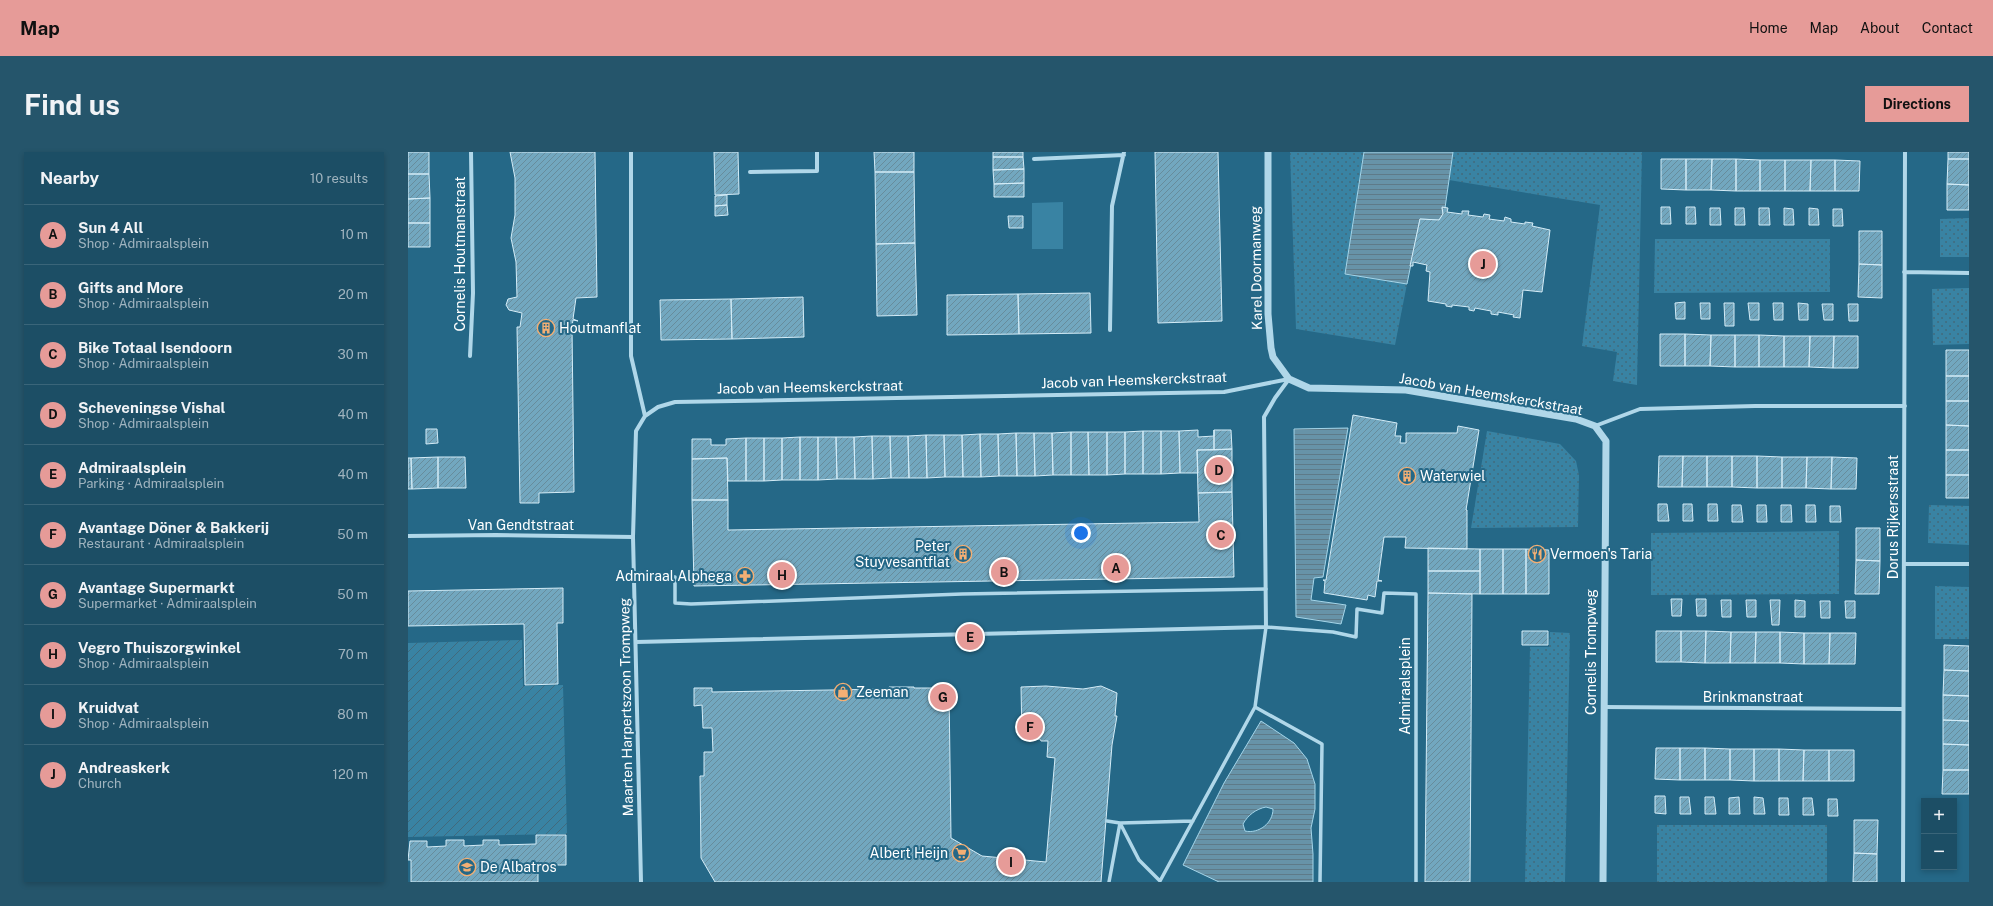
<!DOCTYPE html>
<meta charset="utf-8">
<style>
:root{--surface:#1c4e65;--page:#25556b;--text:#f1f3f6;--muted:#a0b4bf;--line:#3a6579;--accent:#e69b98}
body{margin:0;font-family:"Public Sans",sans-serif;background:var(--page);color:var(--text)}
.controls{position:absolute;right:12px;bottom:12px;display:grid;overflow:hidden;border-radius:0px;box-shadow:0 2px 6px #0003}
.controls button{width:36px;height:36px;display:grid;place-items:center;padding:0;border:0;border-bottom:1px solid var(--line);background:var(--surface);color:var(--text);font:20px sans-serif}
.you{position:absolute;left:673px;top:381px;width:14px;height:14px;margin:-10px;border:3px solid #fff;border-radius:50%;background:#1a73e8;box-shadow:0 0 0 6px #1a73e833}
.badge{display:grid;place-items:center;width:26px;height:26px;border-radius:50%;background:var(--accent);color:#111;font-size:13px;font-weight:700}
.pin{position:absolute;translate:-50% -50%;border:2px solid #fff;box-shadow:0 1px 4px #0006}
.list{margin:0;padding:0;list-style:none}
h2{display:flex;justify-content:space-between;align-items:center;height:52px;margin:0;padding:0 16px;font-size:17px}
h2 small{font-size:13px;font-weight:400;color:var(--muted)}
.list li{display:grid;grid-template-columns:26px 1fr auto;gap:12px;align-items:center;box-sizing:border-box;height:60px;padding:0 16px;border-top:1px solid var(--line)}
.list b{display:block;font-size:15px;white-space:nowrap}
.list p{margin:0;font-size:13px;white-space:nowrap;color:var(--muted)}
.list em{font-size:13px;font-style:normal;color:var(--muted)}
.map{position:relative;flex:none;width:1561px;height:730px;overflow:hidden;border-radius:0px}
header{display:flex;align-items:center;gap:24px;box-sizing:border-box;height:56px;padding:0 20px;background:var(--accent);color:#111}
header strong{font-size:19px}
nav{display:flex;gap:22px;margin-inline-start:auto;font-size:14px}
.intro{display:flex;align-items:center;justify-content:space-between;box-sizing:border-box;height:96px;padding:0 24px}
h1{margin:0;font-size:28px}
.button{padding:10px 18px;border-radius:0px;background:var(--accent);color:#111;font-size:14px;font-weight:700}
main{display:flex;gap:24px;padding:0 24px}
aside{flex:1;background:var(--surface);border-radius:0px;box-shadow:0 2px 6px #0003}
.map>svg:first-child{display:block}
</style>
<header>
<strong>Map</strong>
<nav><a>Home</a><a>Map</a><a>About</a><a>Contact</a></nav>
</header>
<div class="intro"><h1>Find us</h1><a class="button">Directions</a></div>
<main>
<aside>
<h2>Nearby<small>10 results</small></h2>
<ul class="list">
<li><span class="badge">A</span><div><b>Sun 4 All</b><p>Shop · Admiraalsplein</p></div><em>10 m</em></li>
<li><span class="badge">B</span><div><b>Gifts and More</b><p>Shop · Admiraalsplein</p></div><em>20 m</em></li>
<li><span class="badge">C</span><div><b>Bike Totaal Isendoorn</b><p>Shop · Admiraalsplein</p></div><em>30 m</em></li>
<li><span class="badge">D</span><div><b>Scheveningse Vishal</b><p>Shop · Admiraalsplein</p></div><em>40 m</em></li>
<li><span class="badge">E</span><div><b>Admiraalsplein</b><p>Parking · Admiraalsplein</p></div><em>40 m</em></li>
<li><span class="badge">F</span><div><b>Avantage Döner &amp; Bakkerij</b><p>Restaurant · Admiraalsplein</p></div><em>50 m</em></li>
<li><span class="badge">G</span><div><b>Avantage Supermarkt</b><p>Supermarket · Admiraalsplein</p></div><em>50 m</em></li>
<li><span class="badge">H</span><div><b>Vegro Thuiszorgwinkel</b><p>Shop · Admiraalsplein</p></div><em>70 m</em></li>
<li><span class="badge">I</span><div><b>Kruidvat</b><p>Shop · Admiraalsplein</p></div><em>80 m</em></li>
<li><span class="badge">J</span><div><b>Andreaskerk</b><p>Church</p></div><em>120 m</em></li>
</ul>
</aside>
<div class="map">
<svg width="1561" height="730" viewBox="0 0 1561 730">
<defs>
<pattern id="grass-dots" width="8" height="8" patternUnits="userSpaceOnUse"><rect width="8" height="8" fill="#3983a3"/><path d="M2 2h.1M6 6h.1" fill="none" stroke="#426a7c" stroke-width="1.8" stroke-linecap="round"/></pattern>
<pattern id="garden-furrows" width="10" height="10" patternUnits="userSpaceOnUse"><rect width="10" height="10" fill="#3983a3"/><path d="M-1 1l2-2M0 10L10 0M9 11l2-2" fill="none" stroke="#426a7c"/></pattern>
<pattern id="water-rules" width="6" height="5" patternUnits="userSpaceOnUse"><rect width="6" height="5" fill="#6793a8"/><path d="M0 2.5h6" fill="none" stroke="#5e7a88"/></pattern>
<pattern id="building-hatch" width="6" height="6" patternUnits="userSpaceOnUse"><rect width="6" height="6" fill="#72a7bf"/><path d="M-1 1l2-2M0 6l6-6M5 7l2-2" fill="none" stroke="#678c9c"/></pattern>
</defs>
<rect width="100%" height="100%" fill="#256887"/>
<path fill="url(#grass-dots)" d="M882 0H956L937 121 999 132 987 193 888 177Z
M1045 0H1234L1229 233 1205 229 1209 200 1174 194 1192 53 1041 28Z
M1561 66V105H1532V67Z
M1247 87H1422V140L1246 141Z
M1561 136V192L1525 193 1524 137Z
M1079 279 1152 292 1168 309 1171 323 1170 375 1063 376Z
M1521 353 1561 354V393L1520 391Z
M1431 379V442L1243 443V381Z
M1527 434 1561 435V487H1527Z
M1142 480 1162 481 1157 730H1117L1122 495H1141Z
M1249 673H1419V730H1249Z"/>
<path fill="#3983a3" d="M655 50V97H624V51Z"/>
<path fill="url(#garden-furrows)" d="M114 488 115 534 155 533 159 682 0 685V491Z"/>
<path fill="url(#water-rules)" stroke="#a4d5e9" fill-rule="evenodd" d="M956 0H1045L1037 56H1034L1035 62 1031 68 1012 67 999 132 937 122Z
M940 276 915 425 906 426 903 448 938 453 933 472 888 465 886 277Z
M853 569 886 591 899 607 907 632V657L903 676 905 702V730H811L775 713 816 631ZM858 655 865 657C865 671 851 682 837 679L835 672C840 663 848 657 858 655Z"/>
<path fill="url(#building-hatch)" stroke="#d4ecf7" d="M0 0H21V22H0Z
M102 0H187L189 145 168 146 165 167 170 169 165 168 164 174H169L164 176 166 340 131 341V351H112L109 175H112L114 161 101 158 98 153 100 147 109 145 108 110 103 86 107 63V26Z
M306 0H330L331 42 307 43Z
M466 0H506V20H467Z
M585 0H615V5H585Z
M747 0H810L814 169 750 171Z
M1540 0H1561V7H1540Z
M585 5H615L616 17 585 18Z
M1253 7H1278V38L1253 37Z
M1278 7H1304L1303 38H1278Z
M1304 7H1328V39L1303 38Z
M1328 7 1352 8V39H1328Z
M1540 7H1561V33L1539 32Z
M1352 8H1377V39H1352Z
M1377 8H1403L1402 39H1377Z
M1403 8H1427V39H1402Z
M1427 8 1452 9 1451 39H1427Z
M616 17V31L586 32 585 18Z
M467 20H506L507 91 468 92Z
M0 22H21L22 46 0 47Z
M616 31V45H586V32Z
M1539 32 1561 33V58H1539Z
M319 43V53L307 54V44Z
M22 46V71H0V47Z
M319 53 320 63 307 64V54Z
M1034 55 1040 56 1039 60 1054 62V59H1061L1060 63 1075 65 1076 62 1082 63 1081 67 1096 69 1097 65 1103 67V70L1117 72V70L1125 71 1124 74 1142 78 1134 140 1115 138 1112 166 1105 165 1106 163 1090 160V163L1083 162V159L1067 156 1066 159 1061 158V155L1044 153V155L1038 154V152L1020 149 1022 120 1018 119 1019 113 1005 110V114H1002L1012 67 1031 68 1035 62Z
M1253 55H1262L1263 72H1253Z
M1278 55H1287L1288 72H1278Z
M1302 56H1312L1313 73H1302Z
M1327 56H1336L1337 73H1327Z
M1351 56H1361L1362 73H1351Z
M1376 56 1385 57 1386 73H1376Z
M1401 56 1410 57 1411 73H1401Z
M1425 57H1434L1435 74H1425Z
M600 64H615V76H601Z
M0 71H22V95H0Z
M1451 79H1474V113L1451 112Z
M507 91 509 163 469 164 468 92Z
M1451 112 1474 113V146L1450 145Z
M682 141 683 181 611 182 610 142Z
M610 142 611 182 539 183V143Z
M395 145 396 185 324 187 323 147Z
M323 147 324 187 253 188 252 148Z
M1277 150V167H1268L1267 151Z
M1292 151H1302V167H1293Z
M1316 151H1326V174H1317Z
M1340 151H1351V168H1342Z
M1365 151H1375V168H1366Z
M1390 151 1400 152V168H1391Z
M1414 152H1425V168H1416Z
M1440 152H1450V169H1441Z
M1252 182H1277V214H1252Z
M1277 182 1303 183 1302 214H1277Z
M1303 183H1327V215L1302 214Z
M1327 183H1351V215H1327Z
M1351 183 1376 184V215H1351Z
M1376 184H1402L1401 215H1376Z
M1402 184H1426L1425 216 1401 215Z
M1426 184H1450V216H1425Z
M1538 198H1561V224H1538Z
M1538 224H1561V249H1538Z
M1538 249H1561V274L1538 273Z
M945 263 989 271 987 284H993L992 291H998V281H1049L1050 274 1071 278 1058 358H1059V397L997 396 998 385H976L970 428 974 429H969L967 445 960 443 959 448 916 441 917 429 915 428H918Z
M1538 273 1561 274V298H1538Z
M18 277H29L30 291 18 292Z
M790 278V285L806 284V278V298H789L790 321H772L771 279Z
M806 278H823L824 297 806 298Z
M735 279V322H717V280Z
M735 279H753V322H735Z
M753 279H771L772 321 753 322Z
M663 280V323H645L644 281Z
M663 280H680L681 323H663Z
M680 280H699V323H681Z
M699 280H717V322L699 323Z
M608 281H626L627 324H609Z
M608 281 609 324H591L590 282Z
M626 281H644L645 323 627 324Z
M572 282 573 325H555L554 283Z
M572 282H590L591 324 573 325Z
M518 283 519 326H501L500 284Z
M518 283H536L537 325 519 326Z
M536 283H554L555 325H537Z
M464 284 465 327H447L446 285Z
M464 284H482L483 326 465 327Z
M482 284H500L501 326H483Z
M392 285V328H374V286Z
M392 285H410V328H392Z
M410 285H428L429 327 410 328Z
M428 285H446L447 327H429Z
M338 286H356V329H338Z
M338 286V329H320L319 306 284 307V287H303V293H318V287Z
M356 286H374V328L356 329Z
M824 297V340L790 341 789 298Z
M1538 298H1561V323H1538Z
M1251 304H1275L1274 335H1250Z
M1275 304H1299V335H1274Z
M1299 304H1324V335H1299Z
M1324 304H1349V336L1324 335Z
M1349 304 1374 305V336H1349Z
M30 305V336L4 337 3 306Z
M30 305H57L58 336H30Z
M1374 305H1399L1398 336H1374Z
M1399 305H1424L1423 337 1398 336Z
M1424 305 1449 306 1448 337H1423Z
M0 306H3L4 337H0Z
M319 306 320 348H284V307Z
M1538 323H1561V346H1538Z
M824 340 826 425 286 434 284 348H320V378L791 370 790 341Z
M1250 352H1259L1261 369H1250Z
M1275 352H1284L1285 369H1275Z
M1300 352H1309L1310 369H1300Z
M1324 353H1333L1335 370H1324Z
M1349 353H1358L1359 370H1349Z
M1373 353H1383L1384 370H1373Z
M1398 353H1407L1408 370H1398Z
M1422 354H1432L1433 370H1422Z
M1448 376H1472V409L1448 408Z
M1020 396 1072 397V419H1020Z
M1072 397H1095V442H1072Z
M1095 397H1118V442H1095Z
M1118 397 1141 398V442H1118Z
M1448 408 1472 409 1471 442H1447Z
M1020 419H1072V442L1020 441Z
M155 436V471H149L150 532 117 533 116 472 0 474V439Z
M1020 441 1064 442 1062 730H1017Z
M1263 447H1274L1273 464H1264Z
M1288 447H1298V464H1289Z
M1313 448H1323V465H1314Z
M1338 448H1348V465H1339Z
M1362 448H1372L1371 473H1364Z
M1387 448 1397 449V465H1387Z
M1412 449H1422V466H1413Z
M1437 449H1447V466H1438Z
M1114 479H1140V493H1114Z
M1248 479H1273V510H1248Z
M1273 479H1298L1297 511 1273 510Z
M1298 479 1323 480 1322 511H1297Z
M1323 480H1348L1347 511H1322Z
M1348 480H1372V511H1347Z
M1372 480 1396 481V512L1372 511Z
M1396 481H1422L1421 512H1396Z
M1422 481H1448L1447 512H1421Z
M1536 493 1561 494V519L1536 518Z
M1536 518 1561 519V544L1535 543Z
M638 534 675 537 693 534 709 541 707 564H709L704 593 693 730H307L293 706 292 624H296V600H305L304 576H295L294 553 286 554V536H304V540L481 537V535H506V536H541L543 686 574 704 638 710 647 606 639 605 640 589H633L632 587H614L613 535Z
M1535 543 1561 544V569L1535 568Z
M1535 568 1561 569V593L1535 592Z
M1535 592 1561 593V618H1535Z
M1248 596H1272V628L1247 627Z
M1272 596H1297V628H1272Z
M1297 596 1322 597V628H1297Z
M1322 597H1346V629L1322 628Z
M1346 597H1371V629H1346Z
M1371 597 1396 598 1395 629H1371Z
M1396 598H1421V629H1395Z
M1421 598H1446V629H1421Z
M1535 618H1561V642H1534Z
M1247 644H1257L1258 662 1247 661Z
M1272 645H1281L1283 662H1272Z
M1297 645H1306L1308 662H1297Z
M1331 645 1332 662H1321V646Z
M1346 645 1355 646 1357 662H1346Z
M1371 646H1380L1381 663H1371Z
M1395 646H1404L1406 663H1395Z
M1420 647H1429L1430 664H1420Z
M1446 668H1470L1469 702 1446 701Z
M128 683H158V713H130V730H3V708H0L2 689H19V695L38 694V688H56V694L75 693V688H91V693L128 692Z
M1446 701 1469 702V730H1445Z"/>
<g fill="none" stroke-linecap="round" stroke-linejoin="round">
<path stroke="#b0d7e9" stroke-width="3.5" d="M227 421 267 425V451L283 452 554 442 858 437
M699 669 712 671 731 708 752 729 847 555
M701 730 712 671 785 669
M912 730 914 592 847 555 858 475 925 480 948 485 949 457 974 461 976 441 1008 442V730"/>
<path stroke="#b0d7e9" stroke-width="4" d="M223 0V204L237 264 228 279 225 385 233 730
M626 7 716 3
M342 20 409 19V0
M1496 120 1561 121
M702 178 704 54 716 0
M62 204 65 141 63 0
M237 264 250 255 267 250 816 240 881 227
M1187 274 1232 257 1347 254H1497
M0 384 88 383 225 385
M1496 412H1561
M228 490 858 475 856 265 867 246 881 227
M1196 555 1494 557
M1495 730 1497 0"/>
<path stroke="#b0d7e9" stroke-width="7" d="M860 0V162L863 196 865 205 881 227 901 236 998 238 1168 267 1187 274 1198 289 1195 730"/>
</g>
<defs>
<symbol id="building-ring" viewBox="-11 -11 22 22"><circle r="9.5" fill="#256887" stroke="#f3af74" stroke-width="1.5"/><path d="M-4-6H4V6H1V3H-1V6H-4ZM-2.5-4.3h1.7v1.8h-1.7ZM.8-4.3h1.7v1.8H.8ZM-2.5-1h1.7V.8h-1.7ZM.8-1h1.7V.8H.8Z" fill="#f3af74"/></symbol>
<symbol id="restaurant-ring" viewBox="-11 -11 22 22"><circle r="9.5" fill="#256887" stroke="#f3af74" stroke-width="1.5"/><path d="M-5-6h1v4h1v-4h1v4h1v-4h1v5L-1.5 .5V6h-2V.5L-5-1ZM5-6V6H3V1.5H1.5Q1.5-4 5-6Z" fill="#f3af74"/></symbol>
<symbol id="pharmacy-ring" viewBox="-11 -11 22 22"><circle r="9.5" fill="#256887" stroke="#f3af74" stroke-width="1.5"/><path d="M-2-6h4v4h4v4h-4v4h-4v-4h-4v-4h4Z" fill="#f3af74"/></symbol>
<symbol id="shop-ring" viewBox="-11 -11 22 22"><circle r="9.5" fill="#256887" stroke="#f3af74" stroke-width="1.5"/><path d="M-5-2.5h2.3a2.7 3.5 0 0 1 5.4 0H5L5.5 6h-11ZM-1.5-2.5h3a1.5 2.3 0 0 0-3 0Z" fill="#f3af74"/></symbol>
<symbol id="supermarket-ring" viewBox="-11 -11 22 22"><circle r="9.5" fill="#256887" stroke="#f3af74" stroke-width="1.5"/><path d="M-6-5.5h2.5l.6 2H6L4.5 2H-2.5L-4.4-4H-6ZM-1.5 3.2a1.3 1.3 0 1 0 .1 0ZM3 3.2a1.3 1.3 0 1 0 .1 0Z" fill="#f3af74"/></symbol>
<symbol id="school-ring" viewBox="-11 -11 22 22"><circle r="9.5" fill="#256887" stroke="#f3af74" stroke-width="1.5"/><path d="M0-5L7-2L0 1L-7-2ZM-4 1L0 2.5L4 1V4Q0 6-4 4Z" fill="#f3af74"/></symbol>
</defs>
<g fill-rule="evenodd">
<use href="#building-ring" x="128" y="166" width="20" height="20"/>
<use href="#building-ring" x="989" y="314" width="20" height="20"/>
<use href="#building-ring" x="545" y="392" width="20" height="20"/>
<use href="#restaurant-ring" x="1119" y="392" width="20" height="20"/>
<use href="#pharmacy-ring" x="327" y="414" width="20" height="20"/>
<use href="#shop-ring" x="425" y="530" width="20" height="20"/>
<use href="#supermarket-ring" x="543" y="691" width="20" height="20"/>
<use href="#school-ring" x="49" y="705" width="20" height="20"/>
</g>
<g text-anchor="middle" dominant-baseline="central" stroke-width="4" stroke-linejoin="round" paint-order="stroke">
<g font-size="14" fill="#fff" stroke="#256887">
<text transform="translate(52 102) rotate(-90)">Cornelis Houtmanstraat</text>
<text transform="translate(848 116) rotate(-91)">Karel Doormanweg</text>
<text transform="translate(726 228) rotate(-2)">Jacob van Heemskerckstraat</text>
<text transform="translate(402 235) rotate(-1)">Jacob van Heemskerckstraat</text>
<text transform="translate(1083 242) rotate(10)">Jacob van Heemskerckstraat</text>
<text transform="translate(1485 365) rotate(-90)">Dorus Rijkersstraat</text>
<text x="113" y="373">Van Gendtstraat</text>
<text transform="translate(1183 500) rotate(-90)">Cornelis Trompweg</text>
<text transform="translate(997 534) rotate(-90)">Admiraalsplein</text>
<text x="1345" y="545">Brinkmanstraat</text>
<text transform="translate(218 555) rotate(-91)">Maarten Harpertszoon Trompweg</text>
</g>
<g font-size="14" fill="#fff" stroke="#256887" text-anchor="start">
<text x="151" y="176">Houtmanflat</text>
<text x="1012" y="324">Waterwiel</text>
<text x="542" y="394" text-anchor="end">Peter<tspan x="542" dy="16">Stuyvesantflat</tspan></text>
<text x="1142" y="402">Vermoen's Taria</text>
<text x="324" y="424" text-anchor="end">Admiraal Alphega</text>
<text x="448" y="540">Zeeman</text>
<text x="540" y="701" text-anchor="end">Albert Heijn</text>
<text x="72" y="715">De Albatros</text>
</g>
</g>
</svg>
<div class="controls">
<button>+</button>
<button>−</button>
</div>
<div class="you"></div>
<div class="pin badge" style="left:708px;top:416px">A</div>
<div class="pin badge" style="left:596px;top:420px">B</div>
<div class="pin badge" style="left:813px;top:383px">C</div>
<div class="pin badge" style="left:811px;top:318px">D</div>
<div class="pin badge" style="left:562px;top:485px">E</div>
<div class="pin badge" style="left:622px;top:575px">F</div>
<div class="pin badge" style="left:535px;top:545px">G</div>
<div class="pin badge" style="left:374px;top:423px">H</div>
<div class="pin badge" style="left:603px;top:710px">I</div>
<div class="pin badge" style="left:1075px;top:112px">J</div>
</div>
</main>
